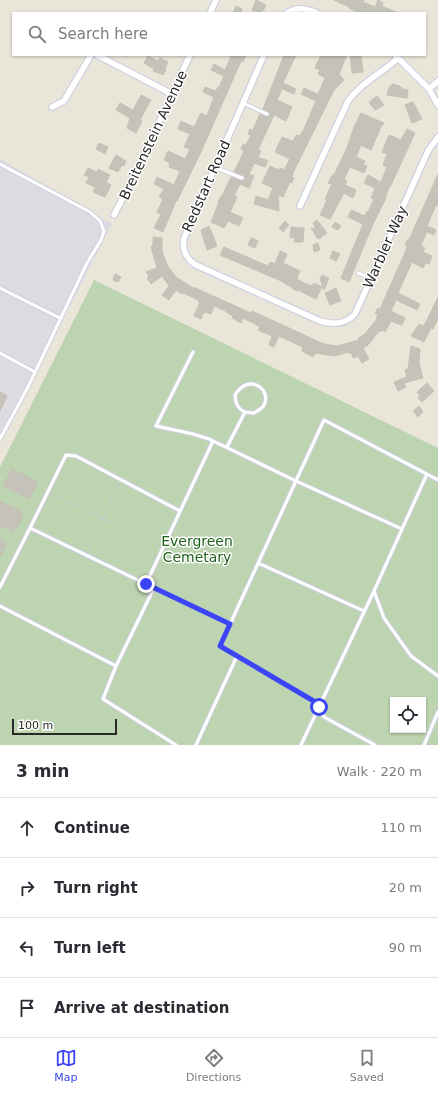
<!DOCTYPE html>
<meta charset="utf-8">
<style>
:root{--surface:#fff;--page:#f7f7f7;--text:#2b2b33;--muted:#7c7c81;--line:#e1e1e2;--accent:#3b45f6}
body{margin:0;font-family:"DejaVu Sans",sans-serif;background:var(--page);color:var(--text)}
.controls{position:absolute;right:12px;bottom:12px;display:grid;overflow:hidden;border-radius:0px;box-shadow:0 1px 3px #0004}
.controls button{width:36px;height:36px;display:grid;place-items:center;padding:0;border:0;border-bottom:1px solid var(--line);background:var(--surface);color:var(--text);font:20px sans-serif}
.scale{position:absolute;left:12px;bottom:10px;width:105px;box-sizing:border-box;padding-left:4px;border:2px solid #282828;border-top:0;font-size:11px;line-height:14px;white-space:nowrap;color:#282828;-webkit-text-stroke:3px #fff;paint-order:stroke}
.stop{position:absolute;width:12px;height:12px;margin:-9px;border:3px solid #3b45f6;border-radius:50%;background:#fff}
.stop.end{background:#3b45f6;border-color:#fff;box-shadow:0 1px 4px #0008}
.list{margin:0;padding:0;list-style:none}
h2{display:flex;justify-content:space-between;align-items:center;height:52px;margin:0;padding:0 16px;font-size:17px}
h2 small{font-size:13px;font-weight:400;color:var(--muted)}
.list li{display:grid;grid-template-columns:26px 1fr auto;gap:12px;align-items:center;box-sizing:border-box;height:60px;padding:0 16px;border-top:1px solid var(--line)}
.list b{display:block;font-size:15px;white-space:nowrap}
.list em{font-size:13px;font-style:normal;color:var(--muted)}
.icon{flex:none;width:22px;height:22px;fill:none;stroke:currentColor;stroke-width:2;stroke-linecap:round;stroke-linejoin:round}
.map{position:relative;flex:none;width:438px;height:745px;overflow:hidden}
.search{position:absolute;background:var(--surface);box-shadow:0 1px 3px #0004;left:12px;right:12px;top:12px;height:44px;display:flex;align-items:center;gap:10px;box-sizing:border-box;padding:0 14px;border-radius:0px;color:var(--muted);font-size:15px}
.sheet{height:292px;background:var(--surface)}
nav{display:flex;justify-content:space-around;align-items:center;box-sizing:border-box;height:56px;border-top:1px solid var(--line);background:var(--surface);font-size:11px;color:var(--muted)}
nav a{display:grid;justify-items:center;gap:2px}
nav .on{color:var(--accent)}
.map>svg:first-child{display:block}
</style>
<div class="map">
<svg width="438" height="745" viewBox="0 0 438 745">
<rect width="100%" height="100%" fill="#eae5d9"/>
<path fill="#dedae2" d="M0 159 112 224 0 442Z"/>
<path fill="#bdd4b1" fill-rule="evenodd" d="M94 280 438 448V745H0V467ZM393 700H423V730H393Z"/>
<path fill="#c5c2b9" stroke="#c5c1b3" d="M256 0 266 5 263 11 262 10 260 13 252 10Z
M334 0H364L363 2 375 7 378 0 383 3 382 6 398 13H359L349 8V7Z
M236 6 242 9 241 13H233Z
M228 55H246L243 62 241 61 234 77 200 154 177 201H176L163 232 154 228 161 214 157 212 163 199 159 197 164 189 154 184 157 177 174 185 180 171 169 167 170 163 164 160 168 151 185 159 190 149 184 147 190 134 178 129 181 121 194 127 201 113 207 116 214 97 203 92 205 87 216 91 218 87H219L224 76 211 70 214 64 225 70 231 57Z
M284 55H296L283 83 296 89 294 94 282 89 277 100 292 107 286 121 274 115 258 150 261 151 258 157 268 161 265 167 254 163 249 174 254 176 249 188 240 184 234 196 237 197 230 212 243 218 239 226 228 221 224 228 211 222 219 202H218L221 196H222L231 177 241 181 245 179 244 176 234 172 244 151 241 149 243 144 246 145 251 135 248 134 250 129 253 130 260 114 267 117 270 116 269 112 263 109Z
M321 55H347L339 74 344 80 334 90 293 173 292 177 294 178 292 183 290 182 283 197 278 195 279 211 254 204 256 196 268 200 273 188 262 183 270 166 279 170 280 168 284 170 290 159 275 152 282 137 293 141 296 135 300 136 304 129 316 101 301 94 304 88 318 94 325 78 318 74 320 70 315 68Z
M350 55H361L363 72 352 73Z
M148 56 158 61 160 58 168 62 165 69 166 70 163 75 153 71 154 69 144 63Z
M392 84 400 86 399 87 402 88V89L408 90 407 98 387 95 389 87H391Z
M141 95 151 100 140 120 142 121 136 133 127 128 130 118 116 110 120 103 133 110Z
M377 96 384 105 375 110 369 102Z
M413 102 422 119 412 123 405 105Z
M361 113 384 123 381 127 371 150 361 145 356 157 365 161 363 165 367 166 364 173 350 167 344 179 347 181 345 185 356 190 353 198 344 193 330 219 320 215 327 200 325 199 332 184 328 183 333 174 334 175 347 148 354 127Z
M407 129 415 133 390 187H389L385 198H386L373 224 349 282 341 278 363 224 348 217 351 210 365 216 367 211 368 212 374 199 371 198 375 188 364 183 368 175 381 182 387 167 383 165 387 154 382 152 389 135 401 140Z
M99 143 108 147 105 154 96 149Z
M116 155 126 161 124 166 122 165 118 172 109 168Z
M88 168 97 172 98 169 110 175 106 182 111 185 105 197 93 192 95 187 86 183 89 177 84 175Z
M438 174V206L436 205 427 226 436 230 434 235 427 232 421 245 425 248 423 252 432 256 429 264 426 263 423 268 412 262 398 293 420 304 417 310 396 300 391 311 405 318 403 323 401 325 391 321 385 332 382 330 380 332 379 331 368 345 363 348 369 359 362 363 358 356 353 358 352 353 350 354 349 352 334 356 315 353 313 357 302 351 303 347 279 336 274 347 269 345 272 336 258 330 260 327 255 324 243 318 241 323 232 318 233 316 226 312V311L214 306 211 314 204 312 201 319 194 316 200 302 196 299 183 293 182 294 176 290 169 300 162 295 169 286 162 276 151 284 147 278 149 276 146 272 157 268 151 247 153 245V237L162 238V251L167 265 176 277 193 288V287L251 313 252 311 324 344 337 346 359 340 358 338 364 335 377 319 376 318 378 314 375 313 378 308 380 309 406 250 407 246 405 245 408 239 409 240Z
M317 220 327 233 318 239 311 228 316 229 313 223Z
M285 221 289 225 283 232 279 228Z
M335 222 341 226 338 230 332 227Z
M209 226 217 246 207 250 201 230Z
M291 227 304 228 303 242H294L295 238 290 237Z
M251 238 258 241 255 248 248 245Z
M318 243 320 250 314 252 313 245Z
M224 247 268 266 270 262 275 264 280 251 287 254 283 263 300 271 297 278 298 280 311 286 312 285H313L314 283 322 287 316 299 298 290V291L293 289V288L279 280 220 255Z
M333 251 340 254 336 261 330 258Z
M115 274 121 277 118 282 113 280Z
M322 275 329 278 324 290 320 279Z
M336 288 341 301 330 305 325 293Z
M438 297V319L433 329 431 328 424 342 411 336 419 324 423 326 426 322Z
M411 346 420 349 419 363 423 378 404 383 406 387 398 391 394 382 407 377 405 370 408 369Z
M427 383 434 391 422 402 418 398 420 396 417 392Z
M0 392 7 396 0 411Z
M419 406 423 412 418 417 413 411Z
M12 469 38 482 29 499 3 486Z
M0 501 23 512 20 517 22 518 17 528 15 527 13 532 0 526Z
M0 539 7 543 0 557Z"/>
<g fill="none" stroke-linecap="round" stroke-linejoin="round">
<defs>
<path id="service" d="M243 103 267 114
M0 164 90 212 100 221 104 231 101 240 87 263 28 387 0 439
M214 167 242 178
M358 273 371 278
M0 288 60 318
M193 352 156 426 193 434 209 439 296 481 402 529
M0 353 35 372
M213 441 146 584 230 624
M227 447 245 412 254 413C257 411 262 409 264 405 272 390 249 372 235 395 236 404 237 408 245 412
M427 474 374 591 384 618 411 656 438 676
M30 528 66 455 76 456 180 511
M258 563 364 611
M0 587 30 528 146 584
M0 606 116 666 154 588
M116 666 103 699 176 745
M196 745 237 656
M301 745 374 591
M375 745 324 717 317 703 220 646 324 420 438 480
M424 745 438 712"/>
<path id="minor" d="M210 13 216 0
M287 13C298 7 306 8 317 13
M97 55 172 94
M264 55 184 238C182 249 186 259 196 265L320 321C333 325 345 325 355 314L428 151 438 137
M396 56 429 89 438 105
M429 89 438 81
M52 107 64 101 91 55
M300 206 348 101C361 83 382 73 398 58
M114 215 138 168 190 55"/>
</defs>
<use href="#service" stroke="#cfd0e1" stroke-width="5"/>
<use href="#minor" stroke="#cfd0e1" stroke-width="8"/>
<path stroke="#c7c7c7" stroke-width="1.5" stroke-dasharray="3 2" stroke-linecap="butt" d="M51 494 160 546
M88 551 119 483"/>
<use href="#service" stroke="#fff" stroke-width="3"/>
<use href="#minor" stroke="#fff" stroke-width="5.5"/>
</g>
<g fill="none" stroke-linecap="round" stroke-linejoin="round">
<path stroke="#3b45f6" stroke-width="5" d="M146 584 230 624 220 646 317 703 319 707"/>
</g>
<g text-anchor="middle" dominant-baseline="central" stroke-width="3" stroke-linejoin="round" paint-order="stroke">
<g font-size="14" fill="#282828" stroke="#fff">
<text transform="translate(153 135) rotate(-65)">Breitenstein Avenue</text>
<text transform="translate(206 186) rotate(-66)">Redstart Road</text>
<text transform="translate(385 247) rotate(-66)">Warbler Way</text>
</g>
<g font-size="14" fill="#20621b" stroke="#fff">
<text x="197" y="541">Evergreen<tspan x="197" dy="16">Cemetary</tspan></text>
</g>
</g>
</svg>
<div class="controls">
<button><svg class="icon" aria-label="locate" viewBox="0 0 24 24"><circle cx="12" cy="12" r="6"/><path d="M12 2v4M12 18v4M2 12h4M18 12h4"/></svg></button>
</div>
<div class="scale">100 m</div>
<div class="stop" style="left:319px;top:707px"></div>
<div class="stop end" style="left:146px;top:584px"></div>
<div class="search"><svg class="icon" aria-label="search" viewBox="0 0 24 24"><circle cx="10" cy="10" r="6"/><path d="M15 15l6 6"/></svg>Search here</div>
</div>
<section class="sheet">
<h2>3 min<small>Walk · 220 m</small></h2>
<ul class="list">
<li><svg class="icon" aria-label="ahead" viewBox="0 0 24 24"><path d="M12 20V5M6 11l6-6 6 6"/></svg><div><b>Continue</b></div><em>110 m</em></li>
<li><svg class="icon" aria-label="right" viewBox="0 0 24 24"><path d="M7 20v-9h11M14 6l5 5-5 5"/></svg><div><b>Turn right</b></div><em>20 m</em></li>
<li><svg class="icon" aria-label="left" viewBox="0 0 24 24"><path d="M17 20v-9H6M10 6l-5 5 5 5"/></svg><div><b>Turn left</b></div><em>90 m</em></li>
<li><svg class="icon" aria-label="arrive" viewBox="0 0 24 24"><path d="M6 21V4h12l-3 4 3 4H6"/></svg><div><b>Arrive at destination</b></div></li>
</ul>
</section>
<nav>
<a class="on"><svg class="icon" aria-label="map" viewBox="0 0 24 24"><path d="M3 6l6-2 6 2 6-2v14l-6 2-6-2-6 2zM9 4v14M15 6v14"/></svg>Map</a>
<a><svg class="icon" aria-label="directions" viewBox="0 0 24 24"><path d="M12 3l9 9-9 9-9-9zM9 14v-3h6M13 9l2 2-2 2"/></svg>Directions</a>
<a><svg class="icon" aria-label="saved" viewBox="0 0 24 24"><path d="M7 4h10v16l-5-4-5 4z"/></svg>Saved</a>
</nav>
